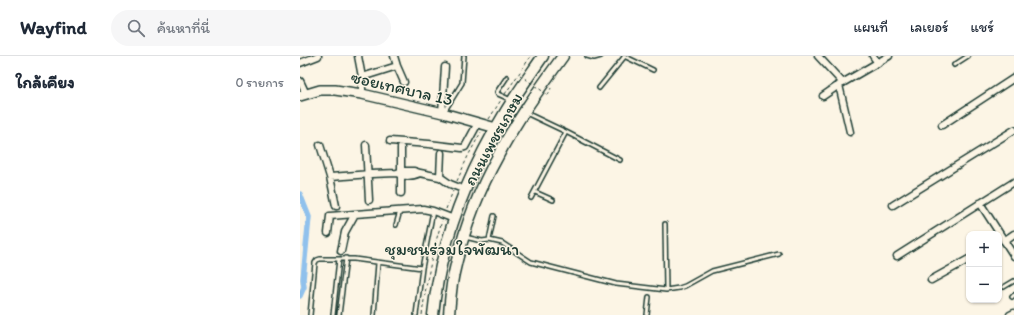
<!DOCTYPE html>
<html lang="th">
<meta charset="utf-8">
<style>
:root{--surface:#fff;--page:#f6f6f7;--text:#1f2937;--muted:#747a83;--line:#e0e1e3}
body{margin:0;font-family:Itim,"Playpen Sans Thai",sans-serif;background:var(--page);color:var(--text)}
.controls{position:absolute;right:12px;bottom:12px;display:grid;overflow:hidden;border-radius:8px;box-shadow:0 1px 3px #0004}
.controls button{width:36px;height:36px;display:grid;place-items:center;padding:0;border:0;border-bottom:1px solid var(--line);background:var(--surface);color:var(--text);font:20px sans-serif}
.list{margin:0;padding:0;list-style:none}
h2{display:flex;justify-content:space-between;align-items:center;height:52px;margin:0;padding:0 16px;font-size:17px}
h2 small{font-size:13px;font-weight:400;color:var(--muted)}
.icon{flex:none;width:22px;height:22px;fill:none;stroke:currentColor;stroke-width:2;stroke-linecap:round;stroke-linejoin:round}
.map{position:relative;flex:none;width:714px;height:259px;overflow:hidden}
header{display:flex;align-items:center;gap:24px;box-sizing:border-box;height:56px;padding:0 20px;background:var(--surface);border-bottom:1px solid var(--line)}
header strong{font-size:19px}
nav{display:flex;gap:22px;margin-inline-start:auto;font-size:14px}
.search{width:280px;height:36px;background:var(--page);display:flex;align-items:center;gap:10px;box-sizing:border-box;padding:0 14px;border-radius:22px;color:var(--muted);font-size:15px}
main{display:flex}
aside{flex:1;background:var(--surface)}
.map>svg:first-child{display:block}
</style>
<header>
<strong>Wayfind</strong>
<div class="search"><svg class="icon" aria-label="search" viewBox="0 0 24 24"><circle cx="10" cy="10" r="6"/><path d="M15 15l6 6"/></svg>ค้นหาที่นี่</div>
<nav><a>แผนที่</a><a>เลเยอร์</a><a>แชร์</a></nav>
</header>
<main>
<aside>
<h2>ใกล้เคียง<small>0 รายการ</small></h2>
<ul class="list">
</ul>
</aside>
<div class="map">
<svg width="714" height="259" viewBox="0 0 714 259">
<rect width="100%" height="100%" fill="#fcf5e5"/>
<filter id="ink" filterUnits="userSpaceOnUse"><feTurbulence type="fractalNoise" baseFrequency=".025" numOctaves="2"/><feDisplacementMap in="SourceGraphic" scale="8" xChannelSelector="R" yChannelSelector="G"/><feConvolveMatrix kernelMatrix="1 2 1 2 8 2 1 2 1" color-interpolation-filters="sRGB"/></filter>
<g filter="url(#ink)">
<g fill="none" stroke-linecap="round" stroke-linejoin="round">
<path stroke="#90c1ec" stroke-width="5.5" d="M0 138 9 161 3 223 4 231 0 240"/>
<defs>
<path id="lane" d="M287 0 294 2 301 0
M324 0 353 14
M654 9 668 0
M207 21 197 36 198 38 211 44
M299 32 325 0
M144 56 162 27 164 0
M226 57 266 76 231 142
M266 76 320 104
M235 136 253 144
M96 169 100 155
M165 181 182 185 189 184 202 187 231 206 316 228 366 234 365 168
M189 184 194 160
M704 231 714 225
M366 234 379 232 385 230 412 215 479 198
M712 241 714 239
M10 259 15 207 17 204 20 203H54L122 212
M33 259 39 203
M39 259 46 202
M74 259 78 207
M116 259 122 212 133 155
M347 259 349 241"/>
<path id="street" d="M58 0 62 21 97 10 94 0
M518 0 543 27
M573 0 578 7
M0 7 18 0
M97 10 104 26
M62 21V38
M0 25 6 38
M539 29 550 76
M523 40 539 29 589 0
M142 57 145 11
M642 69 714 22
M90 85 129 88 162 92 165 91 178 67
M20 89 30 121 71 118 97 117 102 115H114L120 117 140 121 150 128 165 134
M66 89 69 144
M101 92V137
M99 118C105 121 113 120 120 117
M30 121 36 150
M140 121 141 97
M680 147 714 200
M593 149 714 74
M28 177 30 160 55 158
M704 185 714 178
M41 195 45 176 55 158 123 153 133 155 154 163
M597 200 714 126
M631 224 669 203
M710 259 714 257"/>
<path id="secondary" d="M0 40 20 34H35L62 38 143 57 196 72"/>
<path id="primary" d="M133 259C140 188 167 119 204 58 216 38 230 19 243 0
M149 259C150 245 151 230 154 217 163 176 178 136 198 100 216 65 240 32 263 0"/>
</defs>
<use href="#lane" stroke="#1f3d34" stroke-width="6"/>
<use href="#street" stroke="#1f3d34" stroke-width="9"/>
<use href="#secondary" stroke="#1f3d34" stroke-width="12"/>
<use href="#primary" stroke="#1f3d34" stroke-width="13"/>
<path stroke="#1f3d34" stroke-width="1" stroke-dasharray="3 3" stroke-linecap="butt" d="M205 38 231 0
M248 39 251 32
M189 63 201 44
M157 125 168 100 181 76
M146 153 153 135
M122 259C126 227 132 196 142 165"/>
<use href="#lane" stroke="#fcf5e5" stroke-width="3"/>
<use href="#street" stroke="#fcf5e5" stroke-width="6"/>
<use href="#secondary" stroke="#fcf5e5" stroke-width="9"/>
<use href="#primary" stroke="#fcf5e5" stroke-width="10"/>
<path stroke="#1f3d34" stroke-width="1" stroke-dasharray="3 3" stroke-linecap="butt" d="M220 19 248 39"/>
</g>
</g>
<g text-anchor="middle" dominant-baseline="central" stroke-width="3" stroke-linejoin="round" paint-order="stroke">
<g font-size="17" fill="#1f3d34" stroke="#fcf5e5">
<text transform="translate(102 32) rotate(13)">ซอยเทศบาล 13</text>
<text transform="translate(193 83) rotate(-61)">ถนนเพชรเกษม</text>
</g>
<g font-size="18" fill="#1f3d34" stroke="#fcf5e5">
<text x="152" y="193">ชุมชนร่วมใจพัฒนา</text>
</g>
</g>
</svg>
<div class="controls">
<button>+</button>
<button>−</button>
</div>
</div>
</main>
